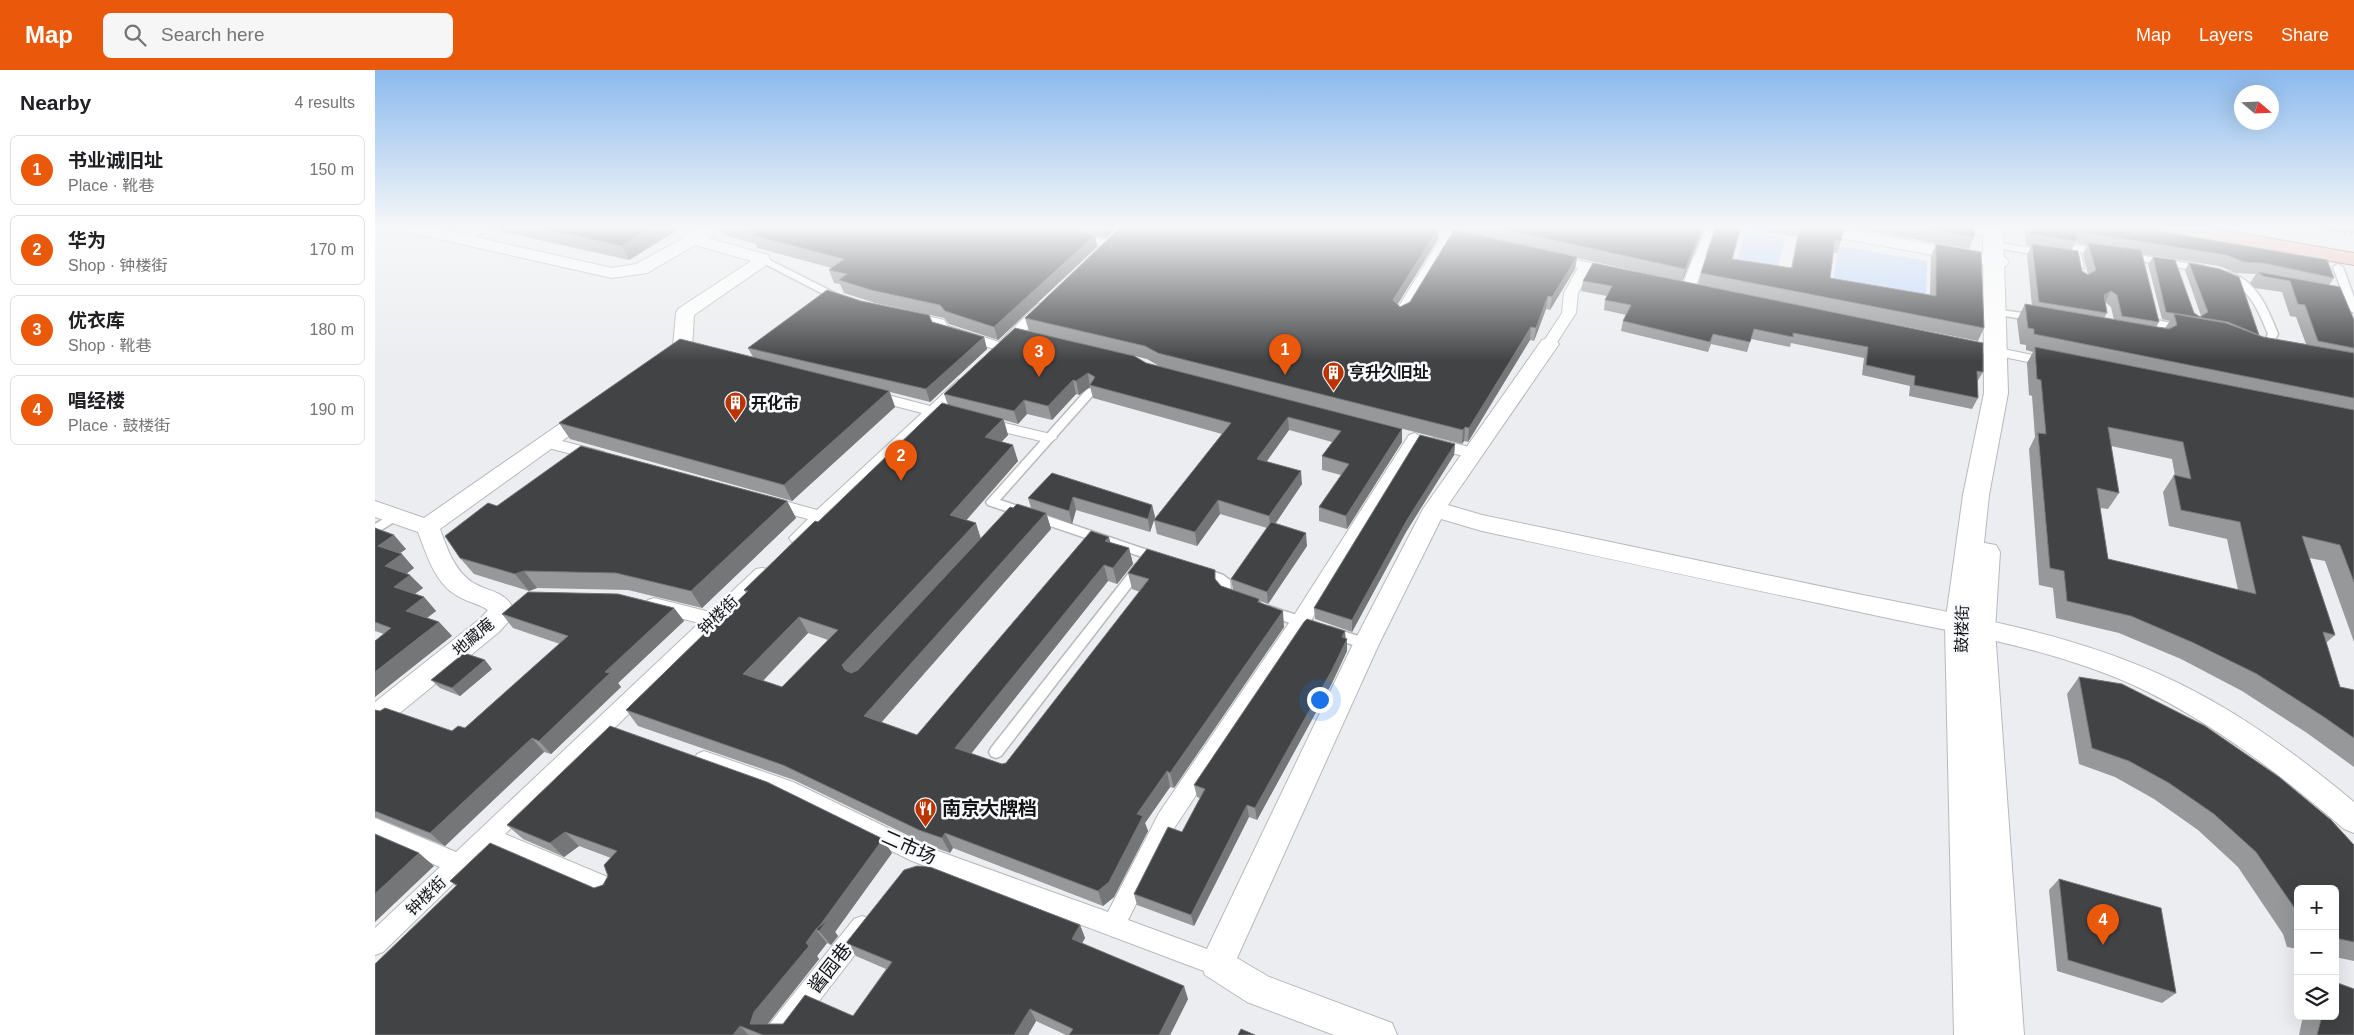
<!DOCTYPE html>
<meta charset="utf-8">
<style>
:root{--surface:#fff;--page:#f6f6f6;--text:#202124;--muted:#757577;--line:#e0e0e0;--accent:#ea580c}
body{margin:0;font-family:Helvetica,"Noto Sans SC",sans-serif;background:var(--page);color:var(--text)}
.controls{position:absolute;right:15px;bottom:15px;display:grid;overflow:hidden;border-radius:8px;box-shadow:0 5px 20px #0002}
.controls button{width:45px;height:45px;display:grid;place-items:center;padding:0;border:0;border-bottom:1px solid var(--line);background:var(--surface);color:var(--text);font:25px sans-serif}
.compass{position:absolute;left:1859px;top:15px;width:45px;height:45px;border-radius:50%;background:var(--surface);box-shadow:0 5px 20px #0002;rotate:109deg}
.you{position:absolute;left:944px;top:629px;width:18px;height:18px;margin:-12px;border:4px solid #fff;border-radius:50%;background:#1a73e8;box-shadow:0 0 0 8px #1a73e833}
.badge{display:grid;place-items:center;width:32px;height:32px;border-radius:50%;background:var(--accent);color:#fff;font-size:16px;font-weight:700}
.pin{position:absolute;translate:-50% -41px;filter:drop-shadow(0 1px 2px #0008)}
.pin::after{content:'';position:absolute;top:26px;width:18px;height:15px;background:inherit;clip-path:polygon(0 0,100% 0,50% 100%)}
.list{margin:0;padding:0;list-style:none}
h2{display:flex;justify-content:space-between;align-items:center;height:65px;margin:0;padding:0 20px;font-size:21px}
h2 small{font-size:16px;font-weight:400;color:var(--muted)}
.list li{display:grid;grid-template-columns:32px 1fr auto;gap:15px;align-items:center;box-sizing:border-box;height:70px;margin:0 10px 10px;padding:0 10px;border:1px solid var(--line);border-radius:8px}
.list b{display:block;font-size:19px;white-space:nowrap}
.list p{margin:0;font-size:16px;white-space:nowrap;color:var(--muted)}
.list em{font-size:16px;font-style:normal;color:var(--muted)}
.icon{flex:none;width:28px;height:28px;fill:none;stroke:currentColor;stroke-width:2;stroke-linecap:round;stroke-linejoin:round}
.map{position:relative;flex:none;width:1979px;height:965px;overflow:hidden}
header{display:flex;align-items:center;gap:30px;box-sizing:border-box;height:70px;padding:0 25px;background:var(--accent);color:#fff}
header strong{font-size:24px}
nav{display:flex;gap:28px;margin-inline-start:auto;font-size:18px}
.search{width:350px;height:45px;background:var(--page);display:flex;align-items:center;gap:12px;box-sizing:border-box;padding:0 18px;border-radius:8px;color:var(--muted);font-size:19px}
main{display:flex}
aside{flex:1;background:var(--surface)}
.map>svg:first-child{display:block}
</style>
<header>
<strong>Map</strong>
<div class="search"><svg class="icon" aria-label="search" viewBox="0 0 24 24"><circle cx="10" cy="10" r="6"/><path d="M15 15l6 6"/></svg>Search here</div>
<nav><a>Map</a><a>Layers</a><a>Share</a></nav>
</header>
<main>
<aside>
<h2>Nearby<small>4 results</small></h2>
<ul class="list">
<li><span class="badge">1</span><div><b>书业诚旧址</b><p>Place · 靴巷</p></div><em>150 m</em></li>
<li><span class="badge">2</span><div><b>华为</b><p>Shop · 钟楼街</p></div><em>170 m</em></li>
<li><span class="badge">3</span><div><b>优衣库</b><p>Shop · 靴巷</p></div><em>180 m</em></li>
<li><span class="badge">4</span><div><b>唱经楼</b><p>Place · 鼓楼街</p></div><em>190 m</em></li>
</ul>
</aside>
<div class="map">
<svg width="1979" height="965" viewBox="0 0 1979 965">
<rect width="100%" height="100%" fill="#ebedf0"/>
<path fill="#bed7fb" d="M1371 161 1410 168 1403 197 1362 189Z
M1463 176 1552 191 1551 237 1457 220Z"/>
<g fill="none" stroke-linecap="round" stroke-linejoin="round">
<defs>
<path id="service" d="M108 156H119L92 172 85 170Z
M1332 156H1340L1330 186 1322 188 1320 186Z
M1565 156H1586L1625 163 1629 166 1625 169Z
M1618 172 1670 180 1675 183 1670 186 1615 177 1614 175Z
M1700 175 1725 179 1730 182 1725 185 1705 182 1709 197 1704 200 1699 197 1696 178Z
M1752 183 1829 196 1834 199 1829 202 1749 188V184Z
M387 186 460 223 462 225 453 232H447L445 230 450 225 384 191 382 189Z
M1963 194 1968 197 1979 227V243L1974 240 1971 230 1949 226 1947 224 1952 221 1968 224 1958 197Z
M1853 202C1882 210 1893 239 1903 264L1899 272 1903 282 1902 284H1894L1889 272 1893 264C1883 239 1875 220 1850 207L1848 205Z
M1620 239 1660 245 1665 248 1660 251 1617 244 1615 242Z
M1781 250 1812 256 1813 258 1808 261 1787 257 1790 267 1785 270 1781 269 1776 253Z
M716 318 721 321 720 323 625 430 787 485 789 488 787 491H779L613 435 611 432 712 319Z
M20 442 24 443 26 446 24 449 0 464V454Z
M765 492 771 497 769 500 626 686 621 688 616 686 614 682 616 678 761 494Z
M826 497 848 505 855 510 856 522 865 529 863 532 858 534 845 527 844 515 822 505 820 502 822 499Z
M894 536 937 550 939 554 937 558 932 559 889 544 887 541 889 538Z
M955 557 996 570 998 574 996 578 991 579 950 566 948 562 950 558Z"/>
<path id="pedestrian" d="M1024 156H1048L1101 168 1103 171 1097 175 1077 170 1033 244 1026 248 1019 244 1066 168 1026 159Z
M699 163 739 171 741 174 735 178 695 170 693 167Z
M1325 182 1331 186 1320 219 1318 222H1308L1306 219 1319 186Z
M1178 185 1243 199 1244 202 1238 206 1215 201 1203 223 1201 243 1179 277 1174 278 1167 274 1187 243 1189 223 1203 198 1173 192 1172 189Z
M668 233 675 237 673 240 631 280 626 281 562 262 558 256 530 249 528 246 535 242 569 250 573 256 624 272 663 234Z
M1585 270 1677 289 1684 293 1677 297 1580 277 1578 274Z
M588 309 595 313 569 339 574 343 571 346 561 347 429 472 423 474 417 472 414 468 433 449 389 437 387 433 389 429 395 427 442 440 547 343 489 328 487 325 489 322 494 320 555 336 583 310Z
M609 348 680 365 682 368 674 373 604 356 601 353 604 350Z
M1040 363 1048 368 932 557 800 757 753 850 851 886 854 894 851 902 842 906 537 791 403 725 322 696 319 690 322 684 329 681 418 712 552 777 733 842 784 743 918 547 1034 365Z
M172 367 229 382 231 386 229 390 223 391 166 376 164 372 166 368Z
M1058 368 1103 379 1105 383 1103 387 1097 388 1052 377 1050 373Z
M387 498 393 499 396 504 393 509 130 764 242 811 245 819 242 827 234 830 115 778 8 882 0 885V858L65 797 0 768V748L81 782 324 553 273 540 270 535 273 530 279 528 335 542 381 499Z
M487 846 495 849 499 857 495 865 418 965H389L393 956 479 849Z"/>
<path id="minor" d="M20 156H52L237 198 261 194 307 169C312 158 338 156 349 156L333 168 393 185 396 192 319 245 317 278C309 289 294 298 281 295L278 291 298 276 301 243 303 239 376 191 320 175 272 203 237 208 28 161Z
M1417 156H1455L1625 187 1631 188 1634 192 1631 196 1625 197 1425 161Z
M1174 268 1181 270 1184 274 1073 435 1107 445C1231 471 1354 497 1478 523 1581 544 1688 561 1784 604 1856 636 1919 682 1979 732V763L1969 759C1906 705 1841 655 1767 619 1677 577 1576 562 1480 541 1355 515 1231 488 1107 461L1066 449 1004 574 862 888 894 907 1017 953 1022 965H959L872 932 830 905 826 894 830 883 978 574 1048 439 1167 270Z
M216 335 223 337 226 341 223 345 65 459C72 478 79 500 97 512 112 522 129 520 138 538L134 551 124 562 10 655 0 658V632L106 548 113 540C103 533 91 532 81 525 60 513 51 483 43 462L0 447V431L49 448 209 337Z"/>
<path id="tertiary" d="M1608 156H1628L1633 323 1614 425 1609 473 1621 475 1625 482 1620 560 1649 965H1579L1570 555 1588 425 1609 323Z"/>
<path id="primary" d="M1779 156H1824L1979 183V195L1788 162 1781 160Z"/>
</defs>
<use href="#service" stroke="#b7b9bb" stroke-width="3"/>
<use href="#pedestrian" stroke="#b7b9bb" stroke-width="2"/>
<use href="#minor" stroke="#b7b9bb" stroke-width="2"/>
<use href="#tertiary" stroke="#b7b9bb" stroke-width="2"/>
<use href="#primary" stroke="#9b6759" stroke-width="2"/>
<path stroke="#939597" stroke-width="2.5" stroke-dasharray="3 3" stroke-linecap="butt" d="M1927 156 1979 165"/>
<use href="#service" fill="#fff" fill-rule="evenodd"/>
<use href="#pedestrian" fill="#fff" fill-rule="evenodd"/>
<use href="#minor" fill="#fff" fill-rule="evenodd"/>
<use href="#tertiary" fill="#fff" fill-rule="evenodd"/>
<use href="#primary" fill="#efbeb1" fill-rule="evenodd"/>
</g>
<path fill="#96989a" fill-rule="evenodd" d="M115 156H309L254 190 124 161 121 157 119 160 117 159Z
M345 156H744L731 168 720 166 722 177 623 270 574 254 569 248 500 233 469 223 465 214 459 213 454 200 457 198 382 178 381 174 349 165Z
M747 156H1330L1307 212 1323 215 1326 203 1341 156H1462L1466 171 1462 183H1458L1455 208 1555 226 1556 186 1561 174 1609 258 1603 271 1442 239 1608 302 1602 312 1603 328 1597 339 1534 326 1535 316 1487 305 1489 288 1416 273 1415 277 1376 269 1372 282 1336 274 1333 282 1246 261 1248 251 1251 245 1229 240 1230 230 1232 226 1206 221 1208 211 1291 208 1202 188 1200 199 1175 240 1171 239 1159 271 1155 270 1093 372 1089 371 1087 374 856 315 1027 359V372L972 459 944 451V437L966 405 947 400V386L957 372 914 360 892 391 927 414 900 454 932 476 893 534 885 531 909 557 799 718 795 717 770 753 773 761 739 827 728 836 578 778 575 783 553 775 419 710 263 656 251 640 371 523 369 520 573 335 569 324 654 261 650 248ZM1366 157 1422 167 1416 198 1358 189ZM1064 158 1078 161 1035 232 1025 237 1023 234 1063 169ZM760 286 772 289 784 296 771 293ZM715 317 718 328 847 364 779 450 782 464 822 476 845 444 892 458 856 509 858 520 846 516 841 510 753 503 757 519 765 522 631 693 627 694 596 683 733 511 742 514 758 494 754 478 735 472 542 665 506 652 676 459 672 445 697 454 701 440 775 462 780 447 777 435 677 403 653 428 656 438H638L606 469 591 450 643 391 626 372 633 365 629 350 643 354 652 344 677 350 701 324 704 325ZM433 563 453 570 407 617 388 611Z
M1467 156H1600L1599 167 1594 179Z
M1651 156H1755L1959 208 1954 215 1979 250V572L1950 491 1934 488 1960 565 1951 573 1965 617 1979 620V697L1932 663 1867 621 1806 589 1744 563 1681 548 1678 518 1664 515 1654 379 1660 367 1657 326 1654 325 1652 293 1658 282 1651 280V275L1645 274 1642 250 1650 234 1657 236 1652 185 1656 176 1651 175 1649 161ZM1700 173 1712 175 1708 184 1713 205 1707 201 1696 180ZM1767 184 1844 196 1861 203 1881 204 1875 213 1880 218 1907 222 1915 246 1921 247 1931 274 1888 267 1884 265 1814 193 1810 200 1826 246 1825 247 1819 243 1778 187 1773 194 1787 249 1795 251 1790 258 1781 257 1784 252ZM1730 232 1736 237 1739 250 1729 248 1732 243ZM1736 376 1797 389 1800 406 1799 405 1788 422 1794 456 1852 469 1863 520 1733 489 1725 438 1733 439 1744 423Z
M1950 156H1979V164L1952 160Z
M486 231 609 267 612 279 555 332 515 322 520 337 417 431 195 369 184 353 378 287 373 278Z
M1080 374 1079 385 1031 462 977 562 940 549 939 538Z
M412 431 421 448 327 538 253 520 162 518 154 521 99 504 85 488 122 436Z
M0 458 31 479 24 484 39 498 32 503 48 518 40 524 49 527 61 541 52 548 64 552 77 566 9 564 0 561Z
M299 538 309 551 243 613 246 617 176 684 169 682 70 776 0 747V640L77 661 90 658 185 574 138 558 127 544Z
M971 568 972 569V581L957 613 882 750 874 747 819 856 762 835 759 824 807 762 825 728 822 727 819 715Z
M117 599 85 626 65 618 56 610Z
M1704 607 1979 775V891L1960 887V819H1923V879L1912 877 1908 864 1863 797 1823 760 1779 729 1740 707 1704 694 1692 624Z
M132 755 517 783 460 862 463 866 456 875 452 873 442 886 444 889 392 954H408L478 946 511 899 481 886 471 873 705 855 710 868 707 873 813 929 795 965H691L661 951 653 965H0L81 816 75 811 219 818 228 815 233 806 236 788 204 776 189 787 148 769Z
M1684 809 1801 923 1787 933 1682 901 1674 820Z
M1928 946H1960L1979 965H1924Z"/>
<path fill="#747678" d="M279 156H309L254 190 247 176Z
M729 156H744L731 168Z
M1328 156H1330L1307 212 1310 199Z
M1064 157 1063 169 1017 243 1018 230Z
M1706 162 1700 173 1699 174 1701 171V165Z
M720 165 722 177 623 270 619 257Z
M1202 187 1200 199 1175 240 1177 227Z
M1736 221 1730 232 1729 225Z
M1173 226 1171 239 1159 271 1161 258Z
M1156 257 1155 270 1093 372 1094 358Z
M609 267 612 279 555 332 551 319Z
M713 303 715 317 704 325 701 311Z
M698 310 701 324 677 350 673 336Z
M514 321 520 337 417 431 409 415Z
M649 330 652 344 643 354 639 341Z
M913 347 914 360 884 402 882 389Z
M628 349 633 365 615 384 610 367Z
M1090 357 1089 371 1087 374 1088 360Z
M1027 359V372L972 459 971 446Z
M1080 374 1079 385 1031 462 977 562V550L1032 450Z
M638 375 643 391 582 461 575 445Z
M926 401 927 414 896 460 894 446Z
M698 427 701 440 697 454 694 441Z
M843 430 845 444 822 476 820 462Z
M412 431 421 448 327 538 316 521Z
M777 435 780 447 775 462 773 449Z
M671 443 676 459 498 662 489 646Z
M601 453 606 469 476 611 467 595Z
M931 463 932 476 893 534 892 522Z
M19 465 31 479 15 490 3 476Z
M734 467 738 483 730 471Z
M754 478 758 494 742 514 738 498Z
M27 484 39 498 23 510 10 496Z
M729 495 733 511 588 694 580 678Z
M149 501 162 518 154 521 140 504Z
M35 505 48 518 31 530 19 517Z
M49 527 61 541 44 554 31 541Z
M299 538 309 551 243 613 246 617 176 684 164 671 230 602Z
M908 541 909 557 799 718 795 703Z
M424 547 433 563 379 620 368 604Z
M64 552 77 566 0 627V602Z
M970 561 971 572 972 569V581L957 613 882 750 880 738Z
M110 590 117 599 85 626 77 618Z
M157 668 169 682 70 776 55 763Z
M792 701 795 717 770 753 773 761 739 827 728 836 723 821 762 744Z
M872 735 874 747 819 856 816 845Z
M190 762 204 776 189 787 175 773Z
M570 763 578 778 575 783 567 768Z
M508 769 517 783 460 862 463 866 456 875 444 861 441 859Z
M44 783 59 796 0 852V824Z
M705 855 710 868 702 882 697 869Z
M441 860 452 873 442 886 444 889 392 955 375 954 379 942Z
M809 916 813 929 795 965H784Z
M655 939 661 951 653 965H639Z
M365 956 374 965H358Z"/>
<path fill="#414345" stroke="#747678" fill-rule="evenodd" d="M158 156H279L247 176Z
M357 156H677L720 165 619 257 570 241 565 235 496 220 464 210 472 204 454 200 469 189 377 165 381 163Z
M747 156 1064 157 1018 230 1025 237 1035 232 1079 160 1202 187 1177 227 1173 226 1161 258 1156 257 1094 358 1090 357 1088 360 783 283 770 276 650 248Z
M1115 156H1328L1310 199Z
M1341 156H1366L1357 189 1417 198 1425 156H1462L1469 157 1466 171 1460 170 1455 208 1561 226V174L1606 182 1609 258 1326 203Z
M1541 156H1600L1599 167Z
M1655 156H1755L1952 190 1959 208 1888 193 1869 192 1851 185 1706 162 1701 165V171L1656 164Z
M1713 173 1766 180 1784 252 1747 246 1742 225 1736 221 1729 225 1732 243 1664 232 1657 174 1703 181 1707 201 1713 205 1721 200Z
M1778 187 1800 190 1819 243 1825 247 1833 242 1814 193 1845 199 1864 207 1884 265 1853 252 1791 242Z
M1218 193 1608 273V302L1602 301 1603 328 1539 315 1540 306 1491 295 1493 277 1418 263V267L1379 259 1375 272 1338 264 1335 272 1248 251 1256 235 1230 230 1237 216 1208 211Z
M1883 202 1965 217 1979 250V278L1943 271 1930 235 1923 234 1915 211 1888 206Z
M452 220 486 231 554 245 557 252 609 267 551 319 373 278Z
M1650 234 1794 259 1802 255 1799 244 1851 253 1888 267 1979 283V328L1659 264V259L1653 258Z
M640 258 759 286 771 293 1027 359 971 446 944 437 974 394 947 386 966 361 913 347 882 389 926 401 894 446 843 430 820 462 779 450 856 353 715 315 720 307 713 303 701 311 698 310 673 336 649 330 639 341 569 324Z
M305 269 514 321 409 415 184 353Z
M1660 277 1979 340V512L1965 475 1927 466 1960 565 1948 562 1965 617 1979 620V668L1949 647 1882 604 1819 573 1756 546 1692 531 1689 501 1675 498 1663 363 1671 364 1666 310 1662 309ZM1733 357 1808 372 1816 409 1799 405 1806 440 1865 452 1881 524 1733 489 1722 418 1744 423Z
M567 333 628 349 610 367 638 375 575 445 601 453 467 595 470 600 476 603 483 600 635 437 638 438 642 434 671 443 489 646 542 665 716 461 734 467 730 471 754 478 738 498 729 495 580 678 627 694 631 693 774 509 753 503 772 479 840 500V509L846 516 884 529 883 532 908 541 795 703 792 701 762 744 768 746 734 812 723 821 570 763 567 768 544 760 408 695 251 640 373 521 369 520 440 451 443 452ZM424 547 463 560 407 617 368 604Z
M1045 365 1080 374 1032 450 977 550 939 538Z
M206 376 412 431 316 521 241 503 149 501 140 504 85 488 70 466 113 433 122 436Z
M677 403 777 435 773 449 698 427 694 441 653 428Z
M896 452 931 463 892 522 856 509Z
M0 458 19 465 3 476 27 484 10 496 35 505 19 517 49 527 31 541 64 552 0 602V571L16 558 0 552Z
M153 522 243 524 299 538 230 602 235 603 164 671 157 668 55 763 0 741V640L5 641 10 638 77 661 83 656 90 658 193 566 127 544Z
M932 549 970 561 967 567 972 569 957 600 880 738 872 735 816 845 759 824 793 757 807 762 830 719 819 715 929 552Z
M89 583 110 590 77 618 56 610Z
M1704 607 1747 614 1830 656 1904 707 1956 750 1979 775V872L1960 868V819H1923V843L1881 782 1839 744 1794 713 1754 691 1717 678Z
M235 656 392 712 508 769 443 858 441 859 431 873 434 876 379 942 375 954H408L430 925 478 946 517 892 471 873 529 800 542 796 555 797 705 855 697 869 809 916 784 965H694L698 959 655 939 639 965H388L365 956 358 965H0V894L82 815 75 811 115 773 219 818 228 815 233 806 229 795 242 781 190 762 175 773 132 755Z
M0 764 44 783 0 824Z
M1684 809 1786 838 1801 923 1693 890Z
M452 851 444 861 441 859Z
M1960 912 1979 919V965H1942L1947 946H1960Z
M866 959 880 965H863Z"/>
<linearGradient id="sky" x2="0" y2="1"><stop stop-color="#8bbaee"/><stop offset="0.54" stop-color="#f6f7f8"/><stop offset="1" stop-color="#f6f7f8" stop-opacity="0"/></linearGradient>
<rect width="1979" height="291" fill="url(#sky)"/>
<defs>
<symbol id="building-pin" viewBox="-11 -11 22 30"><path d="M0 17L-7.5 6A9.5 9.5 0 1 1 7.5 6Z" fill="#bc3300" stroke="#f8fafd"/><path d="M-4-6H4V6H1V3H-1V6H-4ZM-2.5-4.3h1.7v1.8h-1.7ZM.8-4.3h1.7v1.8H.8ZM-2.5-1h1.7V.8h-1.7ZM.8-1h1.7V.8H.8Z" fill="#fff"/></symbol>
<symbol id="restaurant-pin" viewBox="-11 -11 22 30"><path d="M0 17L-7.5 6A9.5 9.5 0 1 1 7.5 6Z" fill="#bc3300" stroke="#f8fafd"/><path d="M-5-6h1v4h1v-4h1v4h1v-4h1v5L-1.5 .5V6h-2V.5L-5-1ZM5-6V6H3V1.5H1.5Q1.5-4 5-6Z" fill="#fff"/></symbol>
</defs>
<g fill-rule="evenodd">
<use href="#building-pin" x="946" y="290" width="25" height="34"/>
<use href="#building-pin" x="348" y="320" width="25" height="34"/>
<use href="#restaurant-pin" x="538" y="726" width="25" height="34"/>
</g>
<g text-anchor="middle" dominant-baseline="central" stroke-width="5" stroke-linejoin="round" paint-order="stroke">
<g font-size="16" font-weight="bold" fill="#131415" stroke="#f8fafd" text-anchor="start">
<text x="974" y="302">亨升久旧址</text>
<text x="376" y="333">开化市</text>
</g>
<g font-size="16" fill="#131415" stroke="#f8fafd">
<text transform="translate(343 545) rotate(-44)">钟楼街</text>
<text transform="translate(1587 559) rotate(-89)">鼓楼街</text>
<text transform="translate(98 567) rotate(-40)">地藏庵</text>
<text transform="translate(51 826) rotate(-44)">钟楼街</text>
</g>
<g font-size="19" font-weight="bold" fill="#131415" stroke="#f8fafd" text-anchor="start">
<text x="567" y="738">南京大牌档</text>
</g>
<g font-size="19" fill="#131415" stroke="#f8fafd">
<text transform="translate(534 777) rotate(24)">二市场</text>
<text transform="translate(455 898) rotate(-52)">酱园巷</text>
</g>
</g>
</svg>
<div class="controls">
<button>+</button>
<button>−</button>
<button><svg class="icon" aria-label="layers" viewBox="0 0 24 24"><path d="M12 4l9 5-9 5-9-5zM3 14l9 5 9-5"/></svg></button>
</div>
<svg class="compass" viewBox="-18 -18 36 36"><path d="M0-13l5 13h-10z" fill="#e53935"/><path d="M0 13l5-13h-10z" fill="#757577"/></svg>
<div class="you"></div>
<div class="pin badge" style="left:910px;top:305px">1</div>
<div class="pin badge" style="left:526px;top:411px">2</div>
<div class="pin badge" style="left:664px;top:307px">3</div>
<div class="pin badge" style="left:1728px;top:875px">4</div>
</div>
</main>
